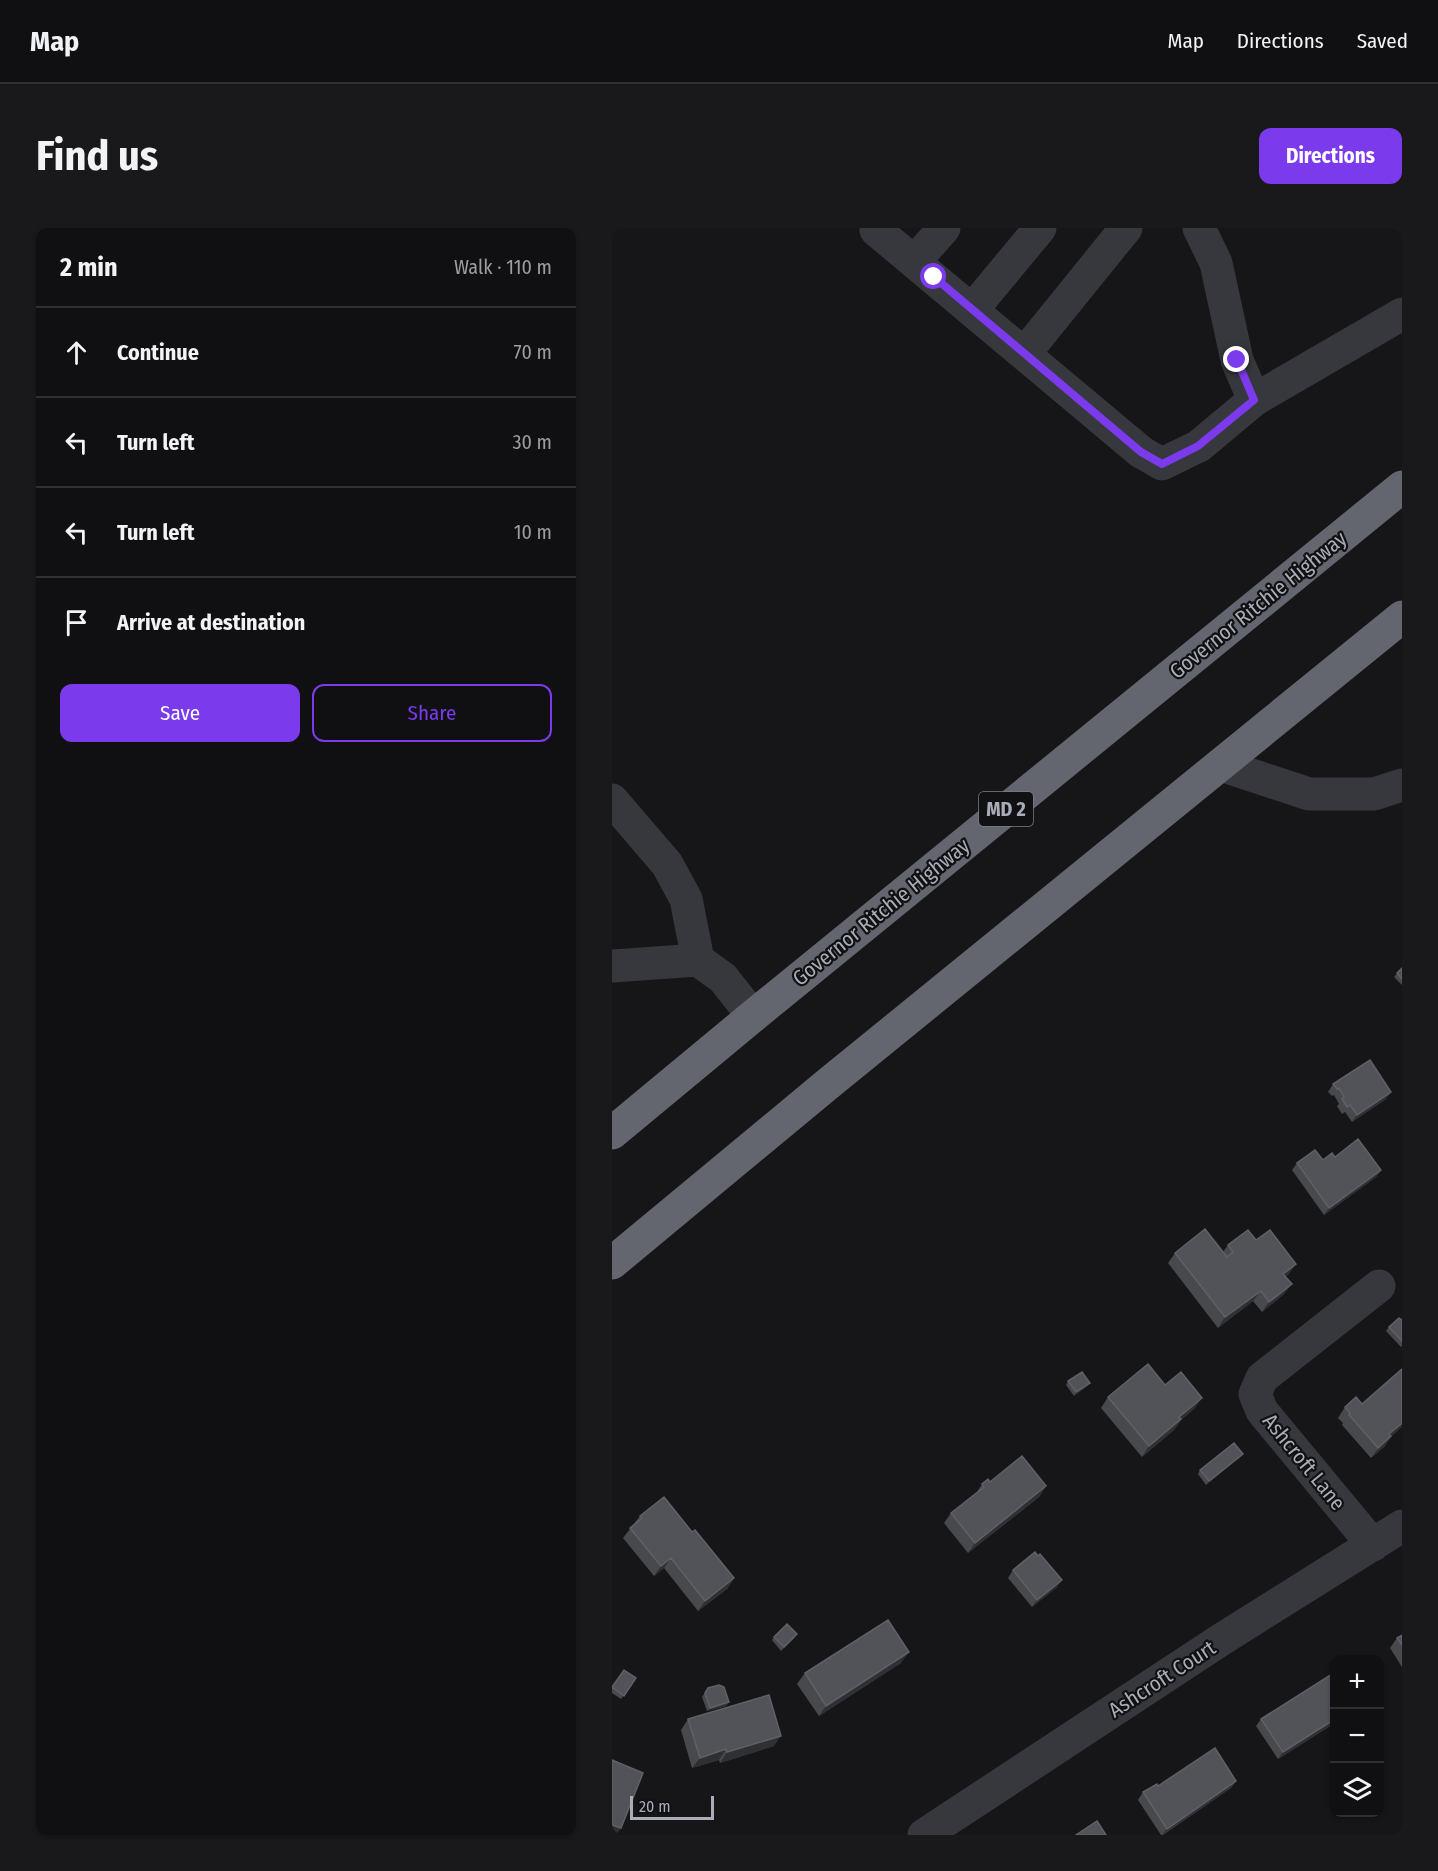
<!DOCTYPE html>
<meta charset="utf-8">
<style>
:root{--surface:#101012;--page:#19191b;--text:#f1f3f6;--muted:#9c9d9f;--line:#303032;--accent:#7c3aed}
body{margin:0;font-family:"Fira Sans Condensed",sans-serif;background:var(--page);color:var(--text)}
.controls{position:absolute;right:18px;bottom:18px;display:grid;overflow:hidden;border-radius:12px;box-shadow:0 2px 4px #0004}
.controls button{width:54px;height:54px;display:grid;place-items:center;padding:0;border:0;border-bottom:2px solid var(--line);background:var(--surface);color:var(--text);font:30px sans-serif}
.scale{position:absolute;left:18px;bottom:15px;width:84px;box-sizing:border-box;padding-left:6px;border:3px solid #a8adb8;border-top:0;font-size:16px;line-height:21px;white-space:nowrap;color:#a8adb8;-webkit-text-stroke:4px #111113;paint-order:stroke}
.stop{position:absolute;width:18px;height:18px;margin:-14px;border:4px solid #7c3aed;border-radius:50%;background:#fff}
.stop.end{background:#7c3aed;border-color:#fff;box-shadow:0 2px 6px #0008}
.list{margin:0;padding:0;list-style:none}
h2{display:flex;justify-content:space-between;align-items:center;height:78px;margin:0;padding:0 24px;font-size:26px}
h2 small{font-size:20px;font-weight:400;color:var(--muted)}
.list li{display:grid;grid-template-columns:39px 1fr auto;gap:18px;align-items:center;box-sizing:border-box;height:90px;padding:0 24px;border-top:2px solid var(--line)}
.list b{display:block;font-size:22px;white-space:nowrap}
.list em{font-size:20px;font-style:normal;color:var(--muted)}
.actions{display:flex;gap:12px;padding:18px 24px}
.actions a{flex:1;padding:14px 0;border:2px solid var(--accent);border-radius:12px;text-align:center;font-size:21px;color:var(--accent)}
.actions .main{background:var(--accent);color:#fff}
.icon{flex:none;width:33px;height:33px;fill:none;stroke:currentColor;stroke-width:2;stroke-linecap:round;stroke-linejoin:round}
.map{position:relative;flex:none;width:790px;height:1607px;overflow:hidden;border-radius:12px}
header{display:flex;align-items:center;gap:36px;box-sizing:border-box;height:84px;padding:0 30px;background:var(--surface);border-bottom:2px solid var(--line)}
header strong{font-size:28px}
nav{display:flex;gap:33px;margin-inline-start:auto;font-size:21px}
.intro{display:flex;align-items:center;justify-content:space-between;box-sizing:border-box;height:144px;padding:0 36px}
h1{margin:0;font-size:42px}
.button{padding:15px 27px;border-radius:12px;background:var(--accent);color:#fff;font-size:21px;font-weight:700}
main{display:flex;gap:36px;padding:0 36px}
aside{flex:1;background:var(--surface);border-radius:12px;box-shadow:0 2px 4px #0004}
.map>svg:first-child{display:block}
</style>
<header>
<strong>Map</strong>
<nav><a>Map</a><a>Directions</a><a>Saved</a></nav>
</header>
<div class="intro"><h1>Find us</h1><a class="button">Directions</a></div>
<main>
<aside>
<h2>2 min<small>Walk · 110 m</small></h2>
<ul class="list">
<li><svg class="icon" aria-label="ahead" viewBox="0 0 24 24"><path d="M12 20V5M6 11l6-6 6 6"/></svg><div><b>Continue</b></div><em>70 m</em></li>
<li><svg class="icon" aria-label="left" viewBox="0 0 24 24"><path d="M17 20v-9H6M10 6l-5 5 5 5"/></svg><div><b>Turn left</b></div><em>30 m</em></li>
<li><svg class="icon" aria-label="left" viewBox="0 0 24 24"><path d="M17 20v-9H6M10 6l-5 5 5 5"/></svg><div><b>Turn left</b></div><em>10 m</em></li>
<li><svg class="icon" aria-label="arrive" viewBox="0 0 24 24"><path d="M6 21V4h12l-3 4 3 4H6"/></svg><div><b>Arrive at destination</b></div></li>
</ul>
<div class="actions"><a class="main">Save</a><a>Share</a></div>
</aside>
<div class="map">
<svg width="790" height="1607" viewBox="0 0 790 1607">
<rect width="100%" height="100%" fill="#161618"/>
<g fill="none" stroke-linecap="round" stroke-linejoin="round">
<path stroke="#37383d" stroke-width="33" d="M265 0 264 2 529 224 550 236 587 218 642 172 790 86
M587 0 604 35 625 132 642 172
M303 33 332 0
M360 82 428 0
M412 126 514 0
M609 537 697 566H762L790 557
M0 572 55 636 74 671 86 732
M0 738 86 732 111 750 141 788
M761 1317 650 1183 643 1166 650 1150 767 1058
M312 1607 610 1411 790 1298"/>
<path stroke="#63666e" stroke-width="33" d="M0 905 141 788 790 259
M0 1035 217 855 790 389"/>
</g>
<path fill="#47494d" d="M790 740V757L782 749Z
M721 856 774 871 740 894 733 884 730 886 725 878 727 876 722 867 720 868 716 864Z
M723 929 769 942 764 949 712 987 680 942 685 935 711 932Z
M644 1012 677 1046 674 1048 672 1066 650 1084 641 1073 606 1100 556 1035 563 1025 611 1024 616 1017Z
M790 1092V1118L789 1119 774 1103 777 1099Z
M456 1153 475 1158 462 1168 454 1157Z
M553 1157 583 1180 569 1192 562 1202 530 1229 489 1180 496 1169Z
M733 1179 779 1209 772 1219 759 1230 730 1197 731 1195 726 1190Z
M631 1226 628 1229 594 1257 586 1246 588 1242Z
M378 1254 434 1258 427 1269 356 1325 332 1295 339 1285 363 1267 370 1256Z
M28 1288 80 1304 122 1350 115 1361 86 1383 52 1340 42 1348 11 1310Z
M401 1342 445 1359 420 1379 396 1350Z
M790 1407V1439L778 1420 785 1410Z
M162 1409 182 1410 169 1423 160 1412Z
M289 1435 207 1488 185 1456 193 1445Z
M723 1444V1495L666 1531 644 1498 649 1491Z
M24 1450 9 1471 0 1465V1460Z
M96 1460 117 1474 114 1478 95 1483 90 1469Z
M76 1491 162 1518 108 1535 107 1532 80 1540 69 1502Z
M624 1553 619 1560 551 1607H549L526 1572 531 1564 546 1558Z"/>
<path fill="#2f3033" d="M779 864 774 871 740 894 745 887Z
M769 942 764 949 712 987 717 980Z
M684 1036 677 1046 664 1056 671 1046Z
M680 1056 672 1066 650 1084 657 1074Z
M649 1063 641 1073 606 1100 613 1089Z
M478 1155 475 1158 462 1168 464 1164Z
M590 1170 583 1180 569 1192 562 1202 530 1229 537 1218 567 1189Z
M790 1195V1199L779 1209 772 1219 759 1230 777 1206Z
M631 1226 628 1229 594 1257 597 1253Z
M434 1258 427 1269 356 1325 363 1315Z
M59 1330 52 1340 42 1348 49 1338Z
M122 1350 115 1361 86 1383 93 1373Z
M450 1352 445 1359 420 1379 425 1372Z
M297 1424 289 1435 207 1488 214 1478Z
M117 1474 114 1478 95 1483 98 1480Z
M723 1491V1495L666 1531 671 1524Z
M169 1508 162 1518 108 1535 115 1524Z
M114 1521 107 1532 80 1540 88 1530Z
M624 1553 619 1560 550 1607 555 1601Z
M0 1597 9 1600 4 1607 0 1606Z"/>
<path fill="#525359" stroke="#5f6168" stroke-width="1.5" d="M790 740V751L785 745Z
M758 832 779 864 745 887 738 877 735 879 730 871 732 869 727 860 725 861 721 856Z
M746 911 769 942 717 980 685 935 703 922 711 932 720 925 723 929Z
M593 1001 615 1029 621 1024 616 1017 636 1002 644 1012 658 1002 684 1036 671 1046 680 1056 657 1074 649 1063 613 1089 563 1025Z
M787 1090 790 1092V1113L777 1099Z
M536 1136 553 1157 569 1144 590 1170 567 1189 569 1191 537 1218 496 1169Z
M790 1141V1195L777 1206 779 1208 766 1220 737 1187 738 1185 733 1179 744 1169 750 1176Z
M470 1144 478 1155 464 1164 456 1153Z
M622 1215 631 1226 597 1253 588 1242Z
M410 1228 434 1258 363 1315 339 1285 372 1259 370 1256 376 1251 378 1254Z
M52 1269 80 1304 83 1302 122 1350 93 1373 59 1330 49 1338 18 1300 30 1290 28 1288Z
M423 1324 426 1328 428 1326 450 1352 425 1372 401 1342Z
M276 1392 297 1424 214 1478 193 1445Z
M175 1396 185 1406 172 1419 162 1409Z
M790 1407V1417L785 1410Z
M12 1442 24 1450 12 1468 0 1459Z
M723 1444V1491L671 1524 649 1491Z
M107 1457 112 1459 117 1474 98 1480 93 1465 96 1460Z
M157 1467 169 1508 115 1524 114 1521 88 1530 76 1491Z
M603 1520 624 1553 555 1601 531 1564 545 1556 546 1558Z
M0 1532 31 1545 9 1600 0 1597Z
M485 1593 494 1607H464Z"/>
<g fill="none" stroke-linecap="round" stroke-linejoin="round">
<path stroke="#7c3aed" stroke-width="8" d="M322 49 529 224 550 236 586 218 642 172 625 132"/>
</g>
<g text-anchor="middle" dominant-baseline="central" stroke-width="4.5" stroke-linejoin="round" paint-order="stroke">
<rect fill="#111113" stroke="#7b7e86" stroke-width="1.5" x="367" y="564" width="54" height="34" rx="4.5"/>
<g font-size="20" font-weight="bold" fill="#a8adb8">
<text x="394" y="581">MD 2</text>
</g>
<g font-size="21" fill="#a8adb8" stroke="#111113">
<text transform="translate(646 377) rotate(-39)">Governor Ritchie Highway</text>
<text transform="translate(269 684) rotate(-39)">Governor Ritchie Highway</text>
<text transform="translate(692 1234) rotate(51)">Ashcroft Lane</text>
<text transform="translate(550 1451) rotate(-33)">Ashcroft Court</text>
</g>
</g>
</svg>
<div class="controls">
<button>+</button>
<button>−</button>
<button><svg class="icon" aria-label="layers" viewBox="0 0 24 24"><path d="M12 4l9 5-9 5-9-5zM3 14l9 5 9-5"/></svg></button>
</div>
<div class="scale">20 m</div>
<div class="stop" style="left:322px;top:49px"></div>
<div class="stop end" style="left:625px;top:132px"></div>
</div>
</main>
